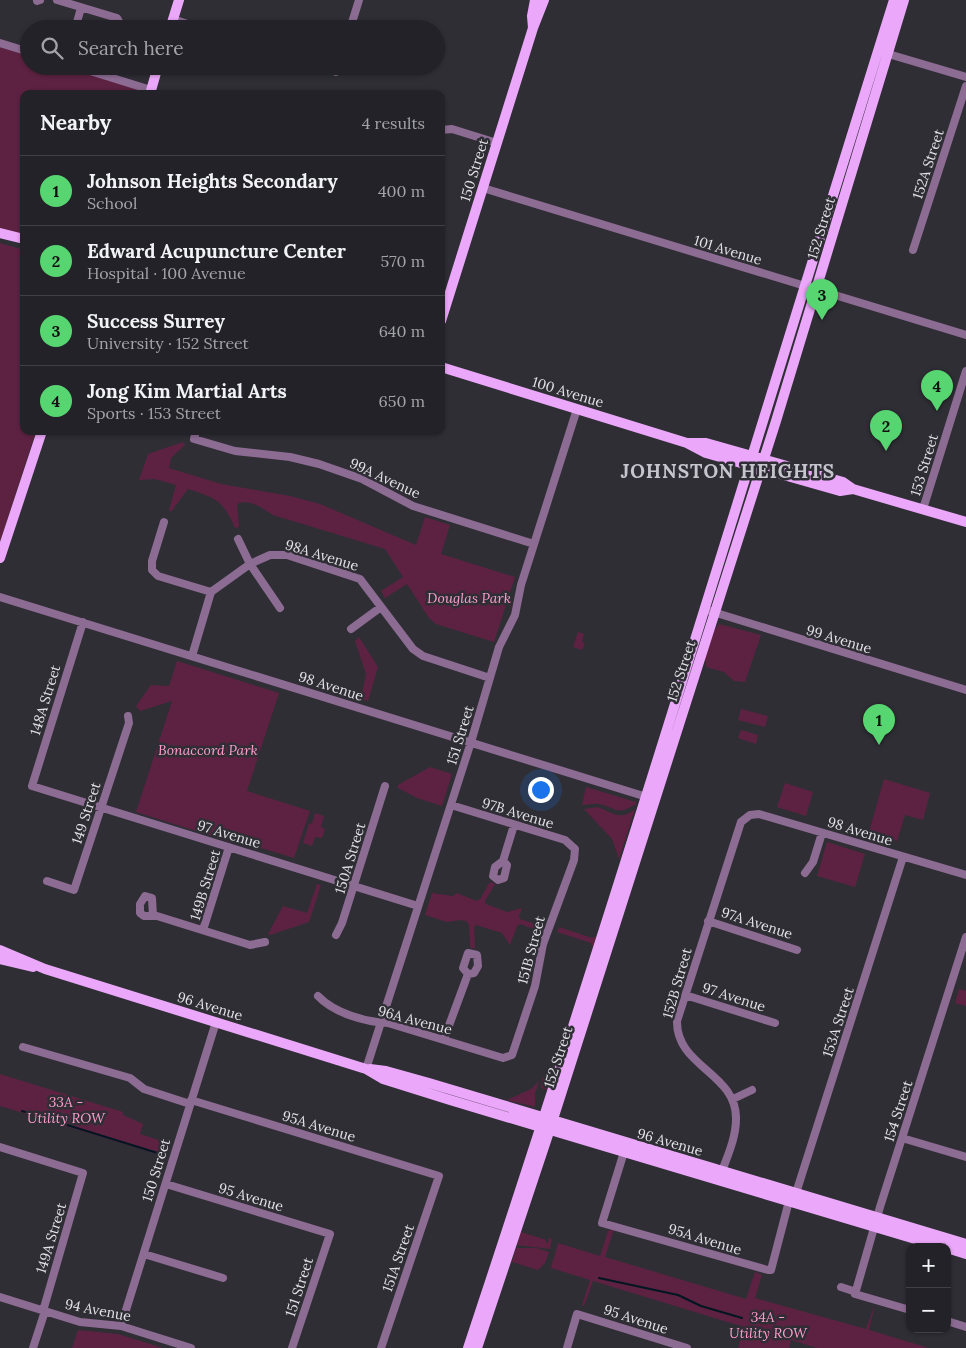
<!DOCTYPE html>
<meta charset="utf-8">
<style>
:root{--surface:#232228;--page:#2f2f34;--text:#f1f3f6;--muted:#a3a4a8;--line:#403f45;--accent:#57d570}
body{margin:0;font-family:Lora,serif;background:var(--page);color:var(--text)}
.controls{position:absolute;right:15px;bottom:15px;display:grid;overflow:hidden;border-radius:10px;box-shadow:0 1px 4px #0004}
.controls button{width:45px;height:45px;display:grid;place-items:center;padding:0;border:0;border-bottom:1px solid var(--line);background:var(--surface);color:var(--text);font:25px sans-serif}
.you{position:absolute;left:540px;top:789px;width:18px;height:18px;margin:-12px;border:4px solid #fff;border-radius:50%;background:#1a73e8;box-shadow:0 0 0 8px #1a73e833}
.badge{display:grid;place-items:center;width:32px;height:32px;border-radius:50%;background:var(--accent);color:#111;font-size:16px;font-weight:700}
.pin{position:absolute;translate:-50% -41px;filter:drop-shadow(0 1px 2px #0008)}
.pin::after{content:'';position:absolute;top:26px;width:18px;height:15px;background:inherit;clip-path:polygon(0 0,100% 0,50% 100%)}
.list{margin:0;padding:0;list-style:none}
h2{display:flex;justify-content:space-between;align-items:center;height:65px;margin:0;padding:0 20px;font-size:21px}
h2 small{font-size:16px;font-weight:400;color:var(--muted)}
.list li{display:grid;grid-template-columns:32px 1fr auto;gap:15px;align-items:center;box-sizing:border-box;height:70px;padding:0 20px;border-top:1px solid var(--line)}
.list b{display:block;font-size:19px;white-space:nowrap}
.list p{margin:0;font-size:16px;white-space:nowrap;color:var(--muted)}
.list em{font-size:16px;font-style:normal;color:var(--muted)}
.icon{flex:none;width:28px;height:28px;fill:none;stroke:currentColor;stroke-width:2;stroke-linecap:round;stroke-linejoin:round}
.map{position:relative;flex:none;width:966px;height:1348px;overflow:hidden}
.search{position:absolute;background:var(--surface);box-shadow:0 1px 4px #0004;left:20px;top:20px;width:425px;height:55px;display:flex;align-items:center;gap:12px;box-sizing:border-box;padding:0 18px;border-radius:28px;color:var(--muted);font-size:19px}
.panel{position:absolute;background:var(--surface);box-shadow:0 1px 4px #0004;left:20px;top:90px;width:425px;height:345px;border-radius:10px}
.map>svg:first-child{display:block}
</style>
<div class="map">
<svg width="966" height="1348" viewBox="0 0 966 1348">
<rect width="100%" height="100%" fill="#2f2e35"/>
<path fill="#5d2242" d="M0 45 29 54V66H70L139 88 144 94H24V236L0 229Z
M0 243 24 250V431H36L0 542Z
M183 442 185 445 171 458 169 468 221 484 290 496 320 504 416 545 425 517 450 525 441 554 515 577 494 642 436 624 429 618 407 584 385 598 381 591 403 577 385 549 273 515C262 508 249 498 237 504L239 527 235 528C223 500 216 498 188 489L171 512 169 510 176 485 155 479 139 480 148 454Z
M719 624 761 635 745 682 734 681 724 672 706 667C705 652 709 636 719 624Z
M578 632 584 634 582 642 585 644 582 650 573 647Z
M359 637 378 667 368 701 361 699 366 674 355 641Z
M177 661 279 693 247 791 310 811 294 858 232 839 231 842 136 812 172 701 140 711 136 706 151 685 169 686Z
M741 709 768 716 765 727 738 720Z
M741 730 758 735 756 744 738 738Z
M430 767 452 774 442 806 417 798 398 788V785Z
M884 779 930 793 923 820 905 815 897 841 869 832Z
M785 783 813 792 806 816 777 807Z
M586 787 636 802V804C614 817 618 807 598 804 593 803 587 805 582 805Z
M598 807C612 813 621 821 635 809L619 859 612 839 584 809Z
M315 813 324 816 321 827 325 829 322 838 315 837 312 846 303 843 309 823 312 824Z
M827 842 865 854 855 887 817 876Z
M490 882 495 884 485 901 486 904 507 912 522 908 519 916 520 919 542 926 540 931 520 924 517 926 510 945 502 933 476 925 474 927 475 949 470 947 469 925 466 921 461 920 447 922 425 915 432 893 453 896 457 893 476 901 480 899Z
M317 884 321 885 309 922 270 935 268 934 283 906 307 913Z
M559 927 592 938 596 936 593 947 591 943 557 932Z
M959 989 966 991V1006L955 1003Z
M554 1070 547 1090 541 1088 542 1078Z
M0 1074 123 1112V1115L143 1124 140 1134 168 1143 164 1156 0 1106Z
M539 1081 535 1094V1107L507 1100 531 1089Z
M614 1229 605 1257 746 1299 755 1272 762 1275 755 1298 866 1329 875 1304 869 1330 929 1348H817L791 1340 789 1348H738L744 1327 593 1281 584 1306 582 1305 590 1280 551 1268 558 1243 600 1256 608 1231Z
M521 1232 546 1240 545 1242 548 1243 549 1238 552 1239 550 1249 517 1245Z
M516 1248H536L549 1252 545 1263 538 1270 512 1262Z
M78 1330 118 1334 163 1348H72Z"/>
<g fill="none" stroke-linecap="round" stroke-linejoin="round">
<path stroke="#001622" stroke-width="2" d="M22 1111 164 1155
M599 1278 678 1295 701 1306 742 1318"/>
<path stroke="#8d6c93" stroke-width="8" d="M57 0 117 18 123 28
M37 1 40 0
M173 19 202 29
M75 29 81 8
M350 29 359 0
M0 43 29 52
M885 53 966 77
M74 66 151 90
M317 66 336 72 338 66
M441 130 452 129 497 143
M483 188 966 335
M913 250 966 86
M196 431 194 439 235 451 290 457 319 464 362 479 413 506 534 544
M923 509 966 371
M164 522 152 561V570L158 576 211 592
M238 539 250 564 280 608
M211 592 250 564 270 555H287L360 579 413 649 423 656 490 678
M0 597 650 798
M710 611 966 690
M83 622 32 786 418 906
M351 629 381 607
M192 656 211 592
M503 861 507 865 504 878 498 880 493 876 495 867 503 861 514 825
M805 873 813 862 822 833
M47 881 74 890 129 723 128 716
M153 916 152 898 145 896 140 904V913L144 916H157L250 945 265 942
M708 921 797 950
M203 930 229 847
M336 935 342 923 385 786
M468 953 477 955 478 966 474 973 468 974 463 968Z
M685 995 775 1023
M318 996C334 1013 365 1022 388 1023L503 1058 512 1055 535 986 543 944 574 860 575 849 565 840 451 805
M444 1039 468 974
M23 1047 130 1078 144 1089 190 1104
M366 1069 471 742 499 647 515 615 521 585 577 409
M733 1099 752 1090
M191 1100 439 1176 381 1348
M902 1138 966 1157
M0 1147 83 1173 43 1311
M624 1152 602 1223 768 1270H771L789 1201
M722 1171C728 1155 736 1137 736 1119 737 1073 676 1067 677 1021L741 822 750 815 759 814 966 875
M166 1184 330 1234 292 1348
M796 1193 903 857
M144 1254 223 1278
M841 1287 856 1292
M0 1297 80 1322 121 1326 191 1348
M910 1310 855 1294 880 1207 966 937
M947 1321 966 1327
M121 1326 216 1022
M33 1348 45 1311
M567 1348 577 1314 687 1348"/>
<path stroke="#eba7f9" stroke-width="10" d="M533 28 532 16 535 0
M170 29 179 0
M150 94 158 66
M0 233 24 239
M441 321 533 28 544 0
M441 367 687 443 706 453 840 491 853 489
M688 443H706L843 482 853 489 966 522
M0 558 42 431
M0 950 45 969 366 1069 383 1079 450 1100 942 1247
M0 959 33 967
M370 1069 386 1071 429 1083 966 1244
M947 1248 966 1254
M468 1348C617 901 753 450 894 0
M477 1348 547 1138 776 421 904 0"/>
</g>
<g text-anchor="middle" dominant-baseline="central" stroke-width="5" stroke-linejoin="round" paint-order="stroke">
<g font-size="14" fill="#e3e2e7" stroke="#2f2e35">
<text transform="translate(928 164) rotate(-72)">152A Street</text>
<text transform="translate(474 170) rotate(-73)">150 Street</text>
<text transform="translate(821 228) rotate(-73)">152 Street</text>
<text transform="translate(728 250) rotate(17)">101 Avenue</text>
<text transform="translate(568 392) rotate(17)">100 Avenue</text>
<text transform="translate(924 465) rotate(-73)">153 Street</text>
<text transform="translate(385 478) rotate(25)">99A Avenue</text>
<text transform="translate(322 555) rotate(17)">98A Avenue</text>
<text transform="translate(839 639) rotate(17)">99 Avenue</text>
<text transform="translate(681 671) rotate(-72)">152 Street</text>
<text transform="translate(331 686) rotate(18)">98 Avenue</text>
<text transform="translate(45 700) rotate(-73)">148A Street</text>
<text transform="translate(460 735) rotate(-73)">151 Street</text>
<text transform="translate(86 813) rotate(-72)">149 Street</text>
<text transform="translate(518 813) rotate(17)">97B Avenue</text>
<text transform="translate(860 831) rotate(17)">98 Avenue</text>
<text transform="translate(229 834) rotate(17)">97 Avenue</text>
<text transform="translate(350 858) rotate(-73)">150A Street</text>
<text transform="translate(205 885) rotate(-73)">149B Street</text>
<text transform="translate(757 923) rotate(18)">97A Avenue</text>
<text transform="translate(531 950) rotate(-75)">151B Street</text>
<text transform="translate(677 983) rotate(-74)">152B Street</text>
<text transform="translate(734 997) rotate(18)">97 Avenue</text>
<text transform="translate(210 1006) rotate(17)">96 Avenue</text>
<text transform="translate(415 1020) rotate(15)">96A Avenue</text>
<text transform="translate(838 1022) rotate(-72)">153A Street</text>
<text transform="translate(558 1057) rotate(-72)">152 Street</text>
<text transform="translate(898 1111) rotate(-72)">154 Street</text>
<text transform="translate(319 1126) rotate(17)">95A Avenue</text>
<text transform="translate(670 1142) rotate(16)">96 Avenue</text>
<text transform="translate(156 1170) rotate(-73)">150 Street</text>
<text transform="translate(251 1197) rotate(17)">95 Avenue</text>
<text transform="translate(51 1238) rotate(-73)">149A Street</text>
<text transform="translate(705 1239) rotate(17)">95A Avenue</text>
<text transform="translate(398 1258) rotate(-71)">151A Street</text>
<text transform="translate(299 1287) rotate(-72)">151 Street</text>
<text transform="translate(98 1310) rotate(11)">94 Avenue</text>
<text transform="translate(636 1319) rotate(18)">95 Avenue</text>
</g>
<g font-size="14" font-style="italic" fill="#fe9ecd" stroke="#2f2e35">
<text x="469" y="598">Douglas Park</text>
<text x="208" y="750">Bonaccord Park</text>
<text x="66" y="1102">33A -<tspan x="66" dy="16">Utility ROW</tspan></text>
<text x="768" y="1317">34A -<tspan x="768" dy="16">Utility ROW</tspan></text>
</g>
<g font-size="19" font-weight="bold" letter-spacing="1" fill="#c6c5ce" stroke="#2f2e35">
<text x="728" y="471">JOHNSTON HEIGHTS</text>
</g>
</g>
</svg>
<div class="controls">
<button>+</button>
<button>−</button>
</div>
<div class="you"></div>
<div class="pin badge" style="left:879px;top:745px">1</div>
<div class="pin badge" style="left:886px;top:451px">2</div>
<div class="pin badge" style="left:822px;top:320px">3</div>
<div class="pin badge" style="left:937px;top:411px">4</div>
<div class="search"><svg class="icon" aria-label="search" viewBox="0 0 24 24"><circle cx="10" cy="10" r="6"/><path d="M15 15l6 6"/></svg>Search here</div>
<section class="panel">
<h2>Nearby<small>4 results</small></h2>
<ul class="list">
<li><span class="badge">1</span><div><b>Johnson Heights Secondary</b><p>School</p></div><em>400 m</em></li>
<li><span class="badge">2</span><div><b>Edward Acupuncture Center</b><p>Hospital · 100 Avenue</p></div><em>570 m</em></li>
<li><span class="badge">3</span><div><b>Success Surrey</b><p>University · 152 Street</p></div><em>640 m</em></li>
<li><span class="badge">4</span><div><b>Jong Kim Martial Arts</b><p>Sports · 153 Street</p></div><em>650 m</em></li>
</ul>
</section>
</div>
